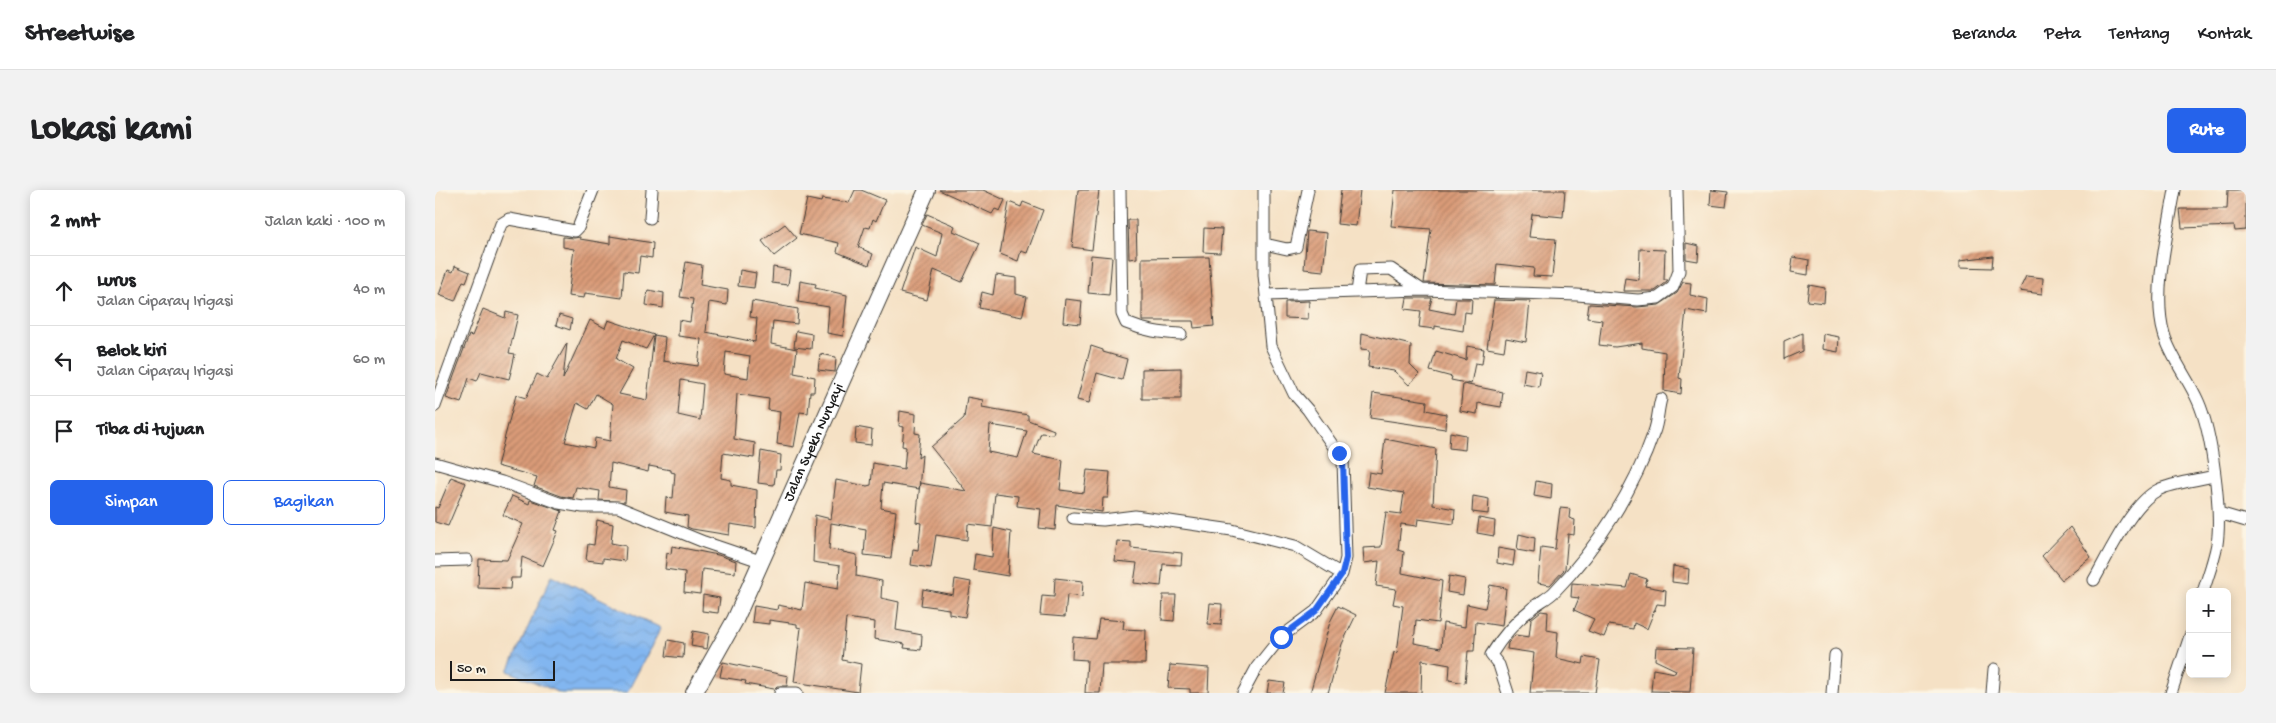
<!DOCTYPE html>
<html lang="id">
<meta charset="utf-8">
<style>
:root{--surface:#fff;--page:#f2f2f2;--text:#202124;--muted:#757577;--line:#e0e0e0;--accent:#2563eb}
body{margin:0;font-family:"Gochi Hand",sans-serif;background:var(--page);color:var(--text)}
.controls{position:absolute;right:15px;bottom:15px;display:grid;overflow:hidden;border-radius:8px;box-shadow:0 2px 12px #0003}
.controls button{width:45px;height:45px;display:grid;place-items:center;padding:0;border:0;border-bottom:1px solid var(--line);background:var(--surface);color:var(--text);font:25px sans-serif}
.scale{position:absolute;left:15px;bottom:12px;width:105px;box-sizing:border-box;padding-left:5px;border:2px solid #1c1c1c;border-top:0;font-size:14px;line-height:18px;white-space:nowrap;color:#1c1c1c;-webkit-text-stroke:4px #fcf5e5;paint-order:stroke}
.stop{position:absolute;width:15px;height:15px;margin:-11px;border:4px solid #2563eb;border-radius:50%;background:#fff}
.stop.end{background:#2563eb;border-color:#fff;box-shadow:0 1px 5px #0008}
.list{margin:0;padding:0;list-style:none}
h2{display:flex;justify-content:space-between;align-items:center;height:65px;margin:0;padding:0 20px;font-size:21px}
h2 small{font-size:16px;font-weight:400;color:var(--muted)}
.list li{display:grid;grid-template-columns:32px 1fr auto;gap:15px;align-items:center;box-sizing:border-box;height:70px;padding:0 20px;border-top:1px solid var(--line)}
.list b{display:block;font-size:19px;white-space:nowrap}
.list p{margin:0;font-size:16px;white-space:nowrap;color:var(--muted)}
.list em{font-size:16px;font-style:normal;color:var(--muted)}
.actions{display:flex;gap:10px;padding:15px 20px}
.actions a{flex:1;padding:11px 0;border:1px solid var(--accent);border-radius:8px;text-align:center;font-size:18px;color:var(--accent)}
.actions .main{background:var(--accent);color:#fff}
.icon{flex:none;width:28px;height:28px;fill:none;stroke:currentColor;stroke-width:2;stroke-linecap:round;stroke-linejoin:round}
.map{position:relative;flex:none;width:1811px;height:503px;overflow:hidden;border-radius:8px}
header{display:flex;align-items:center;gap:30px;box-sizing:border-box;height:70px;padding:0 25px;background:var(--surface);border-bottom:1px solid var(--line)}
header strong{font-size:24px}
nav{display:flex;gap:28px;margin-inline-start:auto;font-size:18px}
.intro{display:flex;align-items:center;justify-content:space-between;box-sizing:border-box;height:120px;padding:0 30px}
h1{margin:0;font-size:35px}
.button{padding:12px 22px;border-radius:8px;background:var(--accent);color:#fff;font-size:18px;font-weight:700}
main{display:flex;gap:30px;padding:0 30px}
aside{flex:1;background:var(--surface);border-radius:8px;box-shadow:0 2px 12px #0003}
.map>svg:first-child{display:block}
</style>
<header>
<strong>Streetwise</strong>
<nav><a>Beranda</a><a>Peta</a><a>Tentang</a><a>Kontak</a></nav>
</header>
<div class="intro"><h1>Lokasi kami</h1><a class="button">Rute</a></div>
<main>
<aside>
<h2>2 mnt<small>Jalan kaki · 100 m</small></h2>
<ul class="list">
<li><svg class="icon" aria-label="ahead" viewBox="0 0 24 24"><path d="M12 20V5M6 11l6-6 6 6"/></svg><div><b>Lurus</b><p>Jalan Ciparay Irigasi</p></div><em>40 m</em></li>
<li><svg class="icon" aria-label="left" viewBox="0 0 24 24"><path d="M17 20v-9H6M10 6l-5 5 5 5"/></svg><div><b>Belok kiri</b><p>Jalan Ciparay Irigasi</p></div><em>60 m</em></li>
<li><svg class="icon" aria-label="arrive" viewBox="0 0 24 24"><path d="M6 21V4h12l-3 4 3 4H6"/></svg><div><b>Tiba di tujuan</b></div></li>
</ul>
<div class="actions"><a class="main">Simpan</a><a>Bagikan</a></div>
</aside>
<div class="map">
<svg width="1811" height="503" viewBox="0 0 1811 503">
<defs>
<pattern id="water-waves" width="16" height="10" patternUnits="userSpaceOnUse" patternTransform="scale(1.25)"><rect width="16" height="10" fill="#82b6f0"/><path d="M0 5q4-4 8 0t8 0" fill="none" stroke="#709ccd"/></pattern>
<pattern id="building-hatch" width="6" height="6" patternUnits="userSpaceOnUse" patternTransform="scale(1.25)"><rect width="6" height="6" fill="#da9b78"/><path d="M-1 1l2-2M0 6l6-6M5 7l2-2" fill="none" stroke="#b07e62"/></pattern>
</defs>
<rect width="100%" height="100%" fill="#fcf5e5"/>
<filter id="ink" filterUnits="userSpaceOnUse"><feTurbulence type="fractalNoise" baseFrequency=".02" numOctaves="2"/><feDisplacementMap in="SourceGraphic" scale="10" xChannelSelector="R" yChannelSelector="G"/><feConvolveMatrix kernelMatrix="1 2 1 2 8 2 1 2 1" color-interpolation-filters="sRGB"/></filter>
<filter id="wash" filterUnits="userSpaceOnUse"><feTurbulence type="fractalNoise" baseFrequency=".0096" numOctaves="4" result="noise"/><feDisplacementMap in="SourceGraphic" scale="20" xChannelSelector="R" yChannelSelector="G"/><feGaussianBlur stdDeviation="1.12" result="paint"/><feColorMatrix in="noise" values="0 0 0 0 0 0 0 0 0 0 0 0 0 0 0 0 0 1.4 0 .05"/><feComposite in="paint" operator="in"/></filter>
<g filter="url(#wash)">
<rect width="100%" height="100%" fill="#f5e1c5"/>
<path fill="url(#water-waves)" stroke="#4f6986" d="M117 385 226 438 192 503H125L73 481Z"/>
<g id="blocks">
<path fill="url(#building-hatch)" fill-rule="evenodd" d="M420 0H426L450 10 441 31 438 29 435 38 430 37 423 57 438 64 434 75 402 62 404 53 364 44 372 9 386 12 387 9 414 13Z
M504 0H548L570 10 565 21 560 19 557 24Z
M643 0H664L657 60 637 57Z
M906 0H925L921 36 902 34Z
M960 0H1130L1128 27 1097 24 1094 47 1121 49 1117 87 1098 86 1099 78 1062 74 1060 95 989 93 996 39 956 36Z
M1276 0 1293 2 1291 17 1275 15Z
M1793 0H1811V40L1800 41 1799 36 1747 38 1745 19H1792Z
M574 12 586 17 588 12 608 20 592 63 586 61 583 71 565 64Z
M492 24 520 36 518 41 545 53 527 92 499 80 492 110 465 103 480 57 502 67 507 43 487 35Z
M693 30H701L702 68 694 69Z
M350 34 362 48 339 66 327 51Z
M769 38 787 39 785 63 768 62Z
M872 41 892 43 888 81 869 79Z
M175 46 218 53 217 68 205 66 203 83 189 81 187 108 150 103 149 108 133 106 139 59 128 57V47L139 48 145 47V49L175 54Z
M1251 53 1264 56 1263 71 1251 69Z
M1205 59 1230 60 1229 90H1233L1232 92 1220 101H1188L1190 88 1204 90Z
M656 65 677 67 674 105 653 103Z
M1558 66 1557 78 1525 77V70Z
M774 67 779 136 759 138 758 131H707V68Z
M1358 67 1374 70 1373 85 1356 82Z
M251 72 267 75 265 95 293 100 292 115 274 112 271 142 320 152 322 128 315 127 317 111 363 119 362 134 338 131 336 154 362 159 359 183 380 187 379 202H375L373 223 365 222 359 257 342 254 345 222 333 220 334 209 302 204 299 249 320 253 319 268 288 263 286 288 296 290V295L322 300 321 338 295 334 294 345 257 339 252 337 253 326 230 322 231 307 238 308 240 283 236 282V280L214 276 213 282 176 273 174 297 191 300 190 312 164 310 165 301 141 297 138 308 126 306 99 296 102 287 62 276 81 205 91 208 102 184 112 189 132 153 128 189 155 130 170 138 173 130 219 145 211 159 188 150 181 169 198 179 184 204 212 210 219 145 230 147 228 171 263 176 266 149 243 146 244 130 255 132 258 109 245 107ZM291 162 315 166 313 188 289 184ZM246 190 268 194 265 230 243 225ZM161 204 178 214 175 251 160 248 159 258 130 252 142 213 153 219Z
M20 76 35 82 31 92 28 91 20 111 4 105 13 80 18 82Z
M338 77 355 80 353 95 337 93Z
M305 80 321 83 319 98 303 96Z
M561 85 581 88V104L592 107 587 127 544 118 547 102 558 105Z
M1591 86 1608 88 1607 104 1584 101Z
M365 91 381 94 380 98 412 105 408 146 392 143 394 117 363 112Z
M1248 92 1256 93 1255 105 1273 109 1272 124 1251 120 1244 188 1247 189 1246 204 1229 201 1230 162 1207 158V153L1180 157 1164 155 1167 130 1152 128 1154 114 1202 117 1224 115 1242 103Z
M1374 95 1390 98 1389 113 1372 111Z
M213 100 229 103 228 118 211 115Z
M972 108H997L994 119 1019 124 1021 109H1037L1036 123 1030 122 1028 141 1000 136V139L984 137 986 121 970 119Z
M630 109 647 111 645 134 628 132Z
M1059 110 1095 111 1091 152 1071 148 1069 161 1052 158Z
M874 111 873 129 850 128V112Z
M48 119 70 128 71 122 83 125 74 163 80 164 77 178 74 189 46 182 42 191 34 188 26 213 11 208 34 145 37 146Z
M124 125 137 129 135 140 121 135Z
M361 141 377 144 376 159 359 157Z
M927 143 976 155 975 175 984 184 974 195 959 181 933 177 935 160 926 159Z
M1367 143V161L1349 169V151Z
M1388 144 1404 147 1403 162 1387 159Z
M656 156 668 160V162L692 169 687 190 662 183 654 213 642 210Z
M1032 156 1049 159 1047 174 1040 173 1036 194 1016 190 1017 187 995 181 1001 161 1031 170Z
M385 164 401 167 400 182 383 180Z
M746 178V209H707V179Z
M1090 179 1106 182 1104 197 1088 194Z
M1028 194 1068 202 1066 217 1043 213 1042 224 1025 221Z
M938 203 992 211 991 220 1011 224 1010 239 935 228Z
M532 207 548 210 547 217 593 225V230L619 240 618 244 606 243 598 264 628 270 625 300 649 303 652 280 675 282 673 308H668L667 322 622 315 620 340 604 338 606 319 582 316 583 306 560 303 557 337 533 334 532 350 501 345 496 378 476 375 478 359 483 360 486 333 481 332 485 293 531 301 496 257 529 228ZM555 235 592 241 583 268 553 262Z
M465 221 481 224 480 243 485 244 483 268 487 265 484 299 448 293 446 318 461 321 456 368 429 365 431 339 396 333 394 359 422 365 421 386 447 391 446 408 464 412 461 440 487 445 486 460 469 458 470 454 439 449 440 432 411 428 407 470 426 474 423 502 359 492 366 438 362 437V434L334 430V434L317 432 319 416 342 420 343 415 367 420 370 393 403 399 405 376 378 372 380 325 396 329 401 290 432 296 436 295 438 273 469 279 471 257 467 256 469 237 464 236Z
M421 237 437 240 436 255 420 253Z
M1015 242 1031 245 1030 260 1014 258Z
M950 249 1001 259 998 315 1020 319 1019 334 983 329 982 336 966 334 963 360 969 362 967 383 1007 391 1003 433 981 430 979 453 1006 458 1008 433 1030 437 1032 414 1050 418 1055 395 1071 398 1067 436 1041 432 1039 461H1033L1030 493 1014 490 1015 475 987 470 986 503H950L959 462 962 463 968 416 958 414 961 399 941 396 944 371 929 373 928 358 946 357 951 322 966 324 969 303 932 297 934 282 946 284Z
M326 261 346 265 345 280H341L339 295 323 293Z
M16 287 31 293 13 336 0 332V317L3 318Z
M1101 291 1117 294 1116 309 1099 306Z
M77 306 94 314 95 310 127 321 120 340 123 341 108 376 87 367 85 388H76L75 399 43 398 44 369 72 370 88 334 68 325Z
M1038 306 1054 309 1053 324 1037 322Z
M1125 318 1135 319 1134 328 1140 330 1139 345 1133 344 1130 379 1115 395 1103 393 1106 357 1120 359Z
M1044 328 1060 331 1059 346 1042 343Z
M162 330 178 334 176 353 191 356 190 371 168 368V372L151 370 153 354 159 355Z
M1635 337 1656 367 1627 390 1607 366Z
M559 338 576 342 573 386 538 380 540 364 557 367Z
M1084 344 1100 348 1099 363 1082 360Z
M682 351 696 352V358L747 363 746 375 728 374 726 396 699 393 702 373 680 371Z
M237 356 283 365 301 371 300 383 267 379 265 404 249 402 250 382 230 379 232 363 236 364Z
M1063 358 1080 361 1078 376 1062 373Z
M1238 376 1254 379 1253 394 1237 392Z
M1196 384 1212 389 1210 396 1231 400 1230 415 1222 414 1212 439 1199 433 1198 439 1174 435 1169 447 1153 441 1159 429 1139 420 1144 408 1136 407 1137 393 1192 398Z
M1014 386 1030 389 1028 405 1012 402Z
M620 388 648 391 647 407 632 405 630 427 605 425 607 406 619 407Z
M520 389 536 392 530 427 514 424V419L486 415 488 399 518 405Z
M268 405 285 408 283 423 267 421Z
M728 405H741L739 431 727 430Z
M775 413 787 414 786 435 773 434Z
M903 416 921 425 907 454 893 503H875L895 432Z
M1106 421 1113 422 1112 440 1123 442 1121 468 1148 474 1149 467 1165 470 1160 503H1095L1099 463 1072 459 1073 453 1080 445 1094 447 1096 429Z
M664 429 689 431 688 439 711 440 710 474H667L665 503H650L652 470 637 469 638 447 661 449Z
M258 441 274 444 272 459 256 456Z
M233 450 249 453 248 468 231 466Z
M1221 457 1258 458 1255 502 1216 501 1218 479 1240 483 1241 480 1220 470Z
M288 472 353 486 352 496H342L339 499 310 494 311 491 285 487Z
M735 475 774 478 773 503H755V499L733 498Z
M834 491 850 493 848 503H832Z"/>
</g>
</g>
<g filter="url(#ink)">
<use href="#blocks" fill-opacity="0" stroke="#3d3a35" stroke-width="1"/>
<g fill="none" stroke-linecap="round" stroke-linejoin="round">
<defs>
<path id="minor" d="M685 0 687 124 691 133C710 141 726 143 746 144
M1740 0C1733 41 1717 104 1729 144 1735 166 1754 190 1763 211 1777 242 1787 321 1782 354 1779 370 1773 386 1768 402
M215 28 217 0
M830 54 852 59 861 57 873 0
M922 102 987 100
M832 105 922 102 925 80 956 79 987 100 1142 105 1203 110 1223 108 1238 97 1244 81 1242 0
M0 216 66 34 74 29 140 41 143 38 158 0
M0 273 67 292 124 313 148 317H183L269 352 325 371
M1784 323 1811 331
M638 328 668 330 700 326 797 340 860 356 907 384
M0 371 32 370
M1659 390C1674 364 1697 313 1723 300 1737 293 1763 290 1779 286
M345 503H362
M808 503 822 477 846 447 881 421 907 384 911 368 908 270 873 220 859 204 836 156 829 85V0
M1073 503 1064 475 1056 465C1067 447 1078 433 1095 420 1102 413 1112 409 1119 402 1162 358 1199 300 1219 242 1223 232 1223 219 1226 209
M1397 503 1400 465
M1557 503 1559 479
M1736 503 1755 446"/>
<g id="secondary">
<path id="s1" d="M259 503 300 430 492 0"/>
</g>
</defs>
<use href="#minor" stroke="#3d3a35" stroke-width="13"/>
<use href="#secondary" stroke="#3d3a35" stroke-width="18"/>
<use href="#minor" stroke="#fff" stroke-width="11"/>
<use href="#secondary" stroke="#fff" stroke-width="16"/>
</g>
</g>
<g fill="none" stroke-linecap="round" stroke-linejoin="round" filter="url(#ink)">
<path stroke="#2563eb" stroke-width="6" d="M846 447 881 421 907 384 911 368 908 270 904 263"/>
</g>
<g text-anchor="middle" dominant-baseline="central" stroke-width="5" stroke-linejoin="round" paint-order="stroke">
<g font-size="15" fill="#1c1c1c" stroke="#fcf5e5">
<text stroke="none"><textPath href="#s1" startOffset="278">Jalan Syekh Nuryayi</textPath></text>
</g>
</g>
</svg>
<div class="controls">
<button>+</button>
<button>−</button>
</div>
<div class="scale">50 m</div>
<div class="stop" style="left:846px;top:447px"></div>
<div class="stop end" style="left:904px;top:263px"></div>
</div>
</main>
